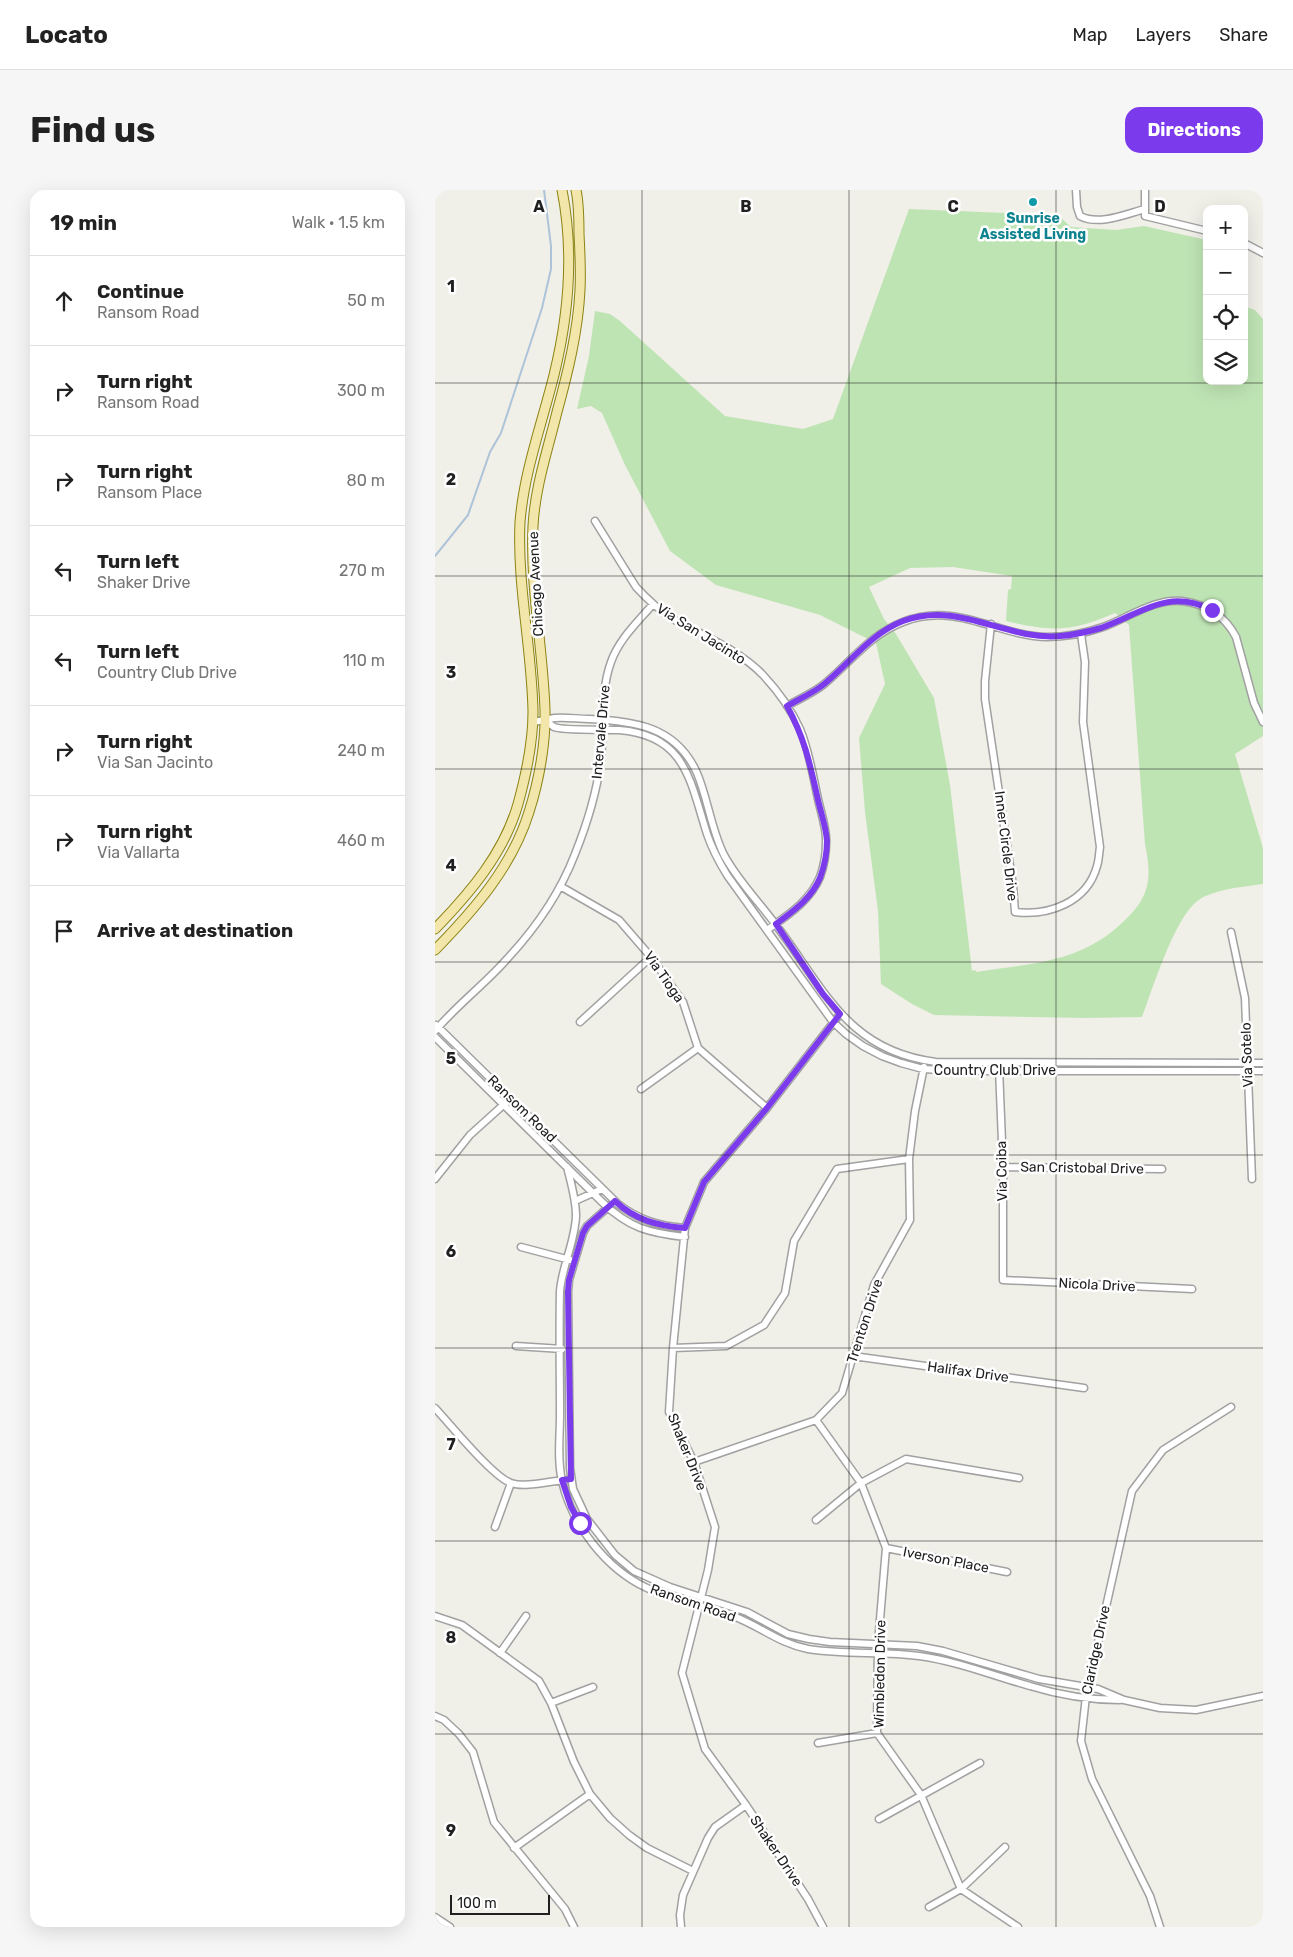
<!DOCTYPE html>
<meta charset="utf-8">
<style>
:root{--surface:#fff;--page:#f6f6f6;--text:#222;--muted:#767676;--line:#e0e0e0;--accent:#7c3aed}
body{margin:0;font-family:Rubik,sans-serif;background:var(--page);color:var(--text)}
.controls{position:absolute;right:15px;top:15px;display:grid;overflow:hidden;border-radius:10px;box-shadow:0 5px 20px #0002}
.controls button{width:45px;height:45px;display:grid;place-items:center;padding:0;border:0;border-bottom:1px solid var(--line);background:var(--surface);color:var(--text);font:25px sans-serif}
.scale{position:absolute;left:15px;bottom:12px;width:100px;box-sizing:border-box;padding-left:5px;border:2px solid #202020;border-top:0;font-size:14px;line-height:18px;white-space:nowrap;color:#202020;-webkit-text-stroke:4px #fff;paint-order:stroke}
.stop{position:absolute;width:15px;height:15px;margin:-11px;border:4px solid #7c3aed;border-radius:50%;background:#fff}
.stop.end{background:#7c3aed;border-color:#fff;box-shadow:0 1px 5px #0008}
.list{margin:0;padding:0;list-style:none}
h2{display:flex;justify-content:space-between;align-items:center;height:65px;margin:0;padding:0 20px;font-size:21px}
h2 small{font-size:16px;font-weight:400;color:var(--muted)}
.list li{display:grid;grid-template-columns:32px 1fr auto;gap:15px;align-items:center;box-sizing:border-box;height:90px;padding:0 20px;border-top:1px solid var(--line)}
.list b{display:block;font-size:19px;white-space:nowrap}
.list p{margin:0;font-size:16px;white-space:nowrap;color:var(--muted)}
.list em{font-size:16px;font-style:normal;color:var(--muted)}
.icon{flex:none;width:28px;height:28px;fill:none;stroke:currentColor;stroke-width:2;stroke-linecap:round;stroke-linejoin:round}
.map{position:relative;flex:none;width:828px;height:1737px;overflow:hidden;border-radius:15px}
header{display:flex;align-items:center;gap:30px;box-sizing:border-box;height:70px;padding:0 25px;background:var(--surface);border-bottom:1px solid var(--line)}
header strong{font-size:24px}
nav{display:flex;gap:28px;margin-inline-start:auto;font-size:18px}
.intro{display:flex;align-items:center;justify-content:space-between;box-sizing:border-box;height:120px;padding:0 30px}
h1{margin:0;font-size:35px}
.button{padding:12px 22px;border-radius:15px;background:var(--accent);color:#fff;font-size:18px;font-weight:700}
main{display:flex;gap:30px;padding:0 30px}
aside{flex:1;background:var(--surface);border-radius:15px;box-shadow:0 5px 20px #0002}
.map>svg:first-child{display:block}
</style>
<header>
<strong>Locato</strong>
<nav><a>Map</a><a>Layers</a><a>Share</a></nav>
</header>
<div class="intro"><h1>Find us</h1><a class="button">Directions</a></div>
<main>
<aside>
<h2>19 min<small>Walk · 1.5 km</small></h2>
<ul class="list">
<li><svg class="icon" aria-label="ahead" viewBox="0 0 24 24"><path d="M12 20V5M6 11l6-6 6 6"/></svg><div><b>Continue</b><p>Ransom Road</p></div><em>50 m</em></li>
<li><svg class="icon" aria-label="right" viewBox="0 0 24 24"><path d="M7 20v-9h11M14 6l5 5-5 5"/></svg><div><b>Turn right</b><p>Ransom Road</p></div><em>300 m</em></li>
<li><svg class="icon" aria-label="right" viewBox="0 0 24 24"><path d="M7 20v-9h11M14 6l5 5-5 5"/></svg><div><b>Turn right</b><p>Ransom Place</p></div><em>80 m</em></li>
<li><svg class="icon" aria-label="left" viewBox="0 0 24 24"><path d="M17 20v-9H6M10 6l-5 5 5 5"/></svg><div><b>Turn left</b><p>Shaker Drive</p></div><em>270 m</em></li>
<li><svg class="icon" aria-label="left" viewBox="0 0 24 24"><path d="M17 20v-9H6M10 6l-5 5 5 5"/></svg><div><b>Turn left</b><p>Country Club Drive</p></div><em>110 m</em></li>
<li><svg class="icon" aria-label="right" viewBox="0 0 24 24"><path d="M7 20v-9h11M14 6l5 5-5 5"/></svg><div><b>Turn right</b><p>Via San Jacinto</p></div><em>240 m</em></li>
<li><svg class="icon" aria-label="right" viewBox="0 0 24 24"><path d="M7 20v-9h11M14 6l5 5-5 5"/></svg><div><b>Turn right</b><p>Via Vallarta</p></div><em>460 m</em></li>
<li><svg class="icon" aria-label="arrive" viewBox="0 0 24 24"><path d="M6 21V4h12l-3 4 3 4H6"/></svg><div><b>Arrive at destination</b></div></li>
</ul>
</aside>
<div class="map">
<svg width="828" height="1737" viewBox="0 0 828 1737">
<rect width="100%" height="100%" fill="#f0efe8"/>
<path fill="#bfe4b4" fill-rule="evenodd" d="M474 19 623 25 636 37 681 40 709 36 772 50V92L769 102 772 103V191H809V116L820 120 828 129V546L800 564 828 658V694C809 697 776 699 761 712 738 732 718 798 707 827L649 828 499 825 477 814 446 794 443 721 430 622 424 548 450 494 441 453 385 425 281 395 235 361 190 275 167 223 156 216 142 219 154 166 160 121 175 124 185 131 290 226 368 239 398 229ZM518 377 577 386 576 399 573 400 571 431C617 442 636 442 680 423L694 435 710 654C717 688 715 706 690 730 647 773 598 773 542 782L540 780 537 781 515 595 499 508 461 444 449 429 434 397 475 378Z"/>
<g fill="none" stroke-linecap="round" stroke-linejoin="round">
<path stroke="#adc3d8" stroke-width="2" d="M0 366 33 325 55 262 66 243 107 118 116 79V56L109 0"/>
<defs>
<path id="minor" d="M641 0 642 17 645 26C664 36 691 24 710 19
M710 0V26L772 41
M809 53 828 63
M160 331 201 397C212 409 224 420 238 429 269 446 304 460 328 485 343 501 356 519 365 539 374 560 378 586 383 609 386 623 392 639 391 653 391 665 389 676 385 687 375 711 353 725 332 740
M556 434 550 491V509L578 696 580 722C613 726 652 713 662 676 664 670 664 663 665 657L648 532 650 472 646 444
M352 516C364 509 378 503 388 495 415 473 434 445 468 432 522 411 562 446 612 447 631 447 651 443 668 437 693 428 720 408 747 411 771 414 790 426 801 447L819 513 828 532
M109 530C112 532 116 535 119 537 127 541 172 539 184 540 251 545 255 591 272 644 277 659 284 672 292 685L398 832 411 844 428 856 447 866 466 873 488 879 526 881H828
M98 532C105 531 113 529 120 528 131 527 143 529 154 529 199 531 241 536 262 583 273 609 276 639 289 665 303 691 324 712 341 735 389 798 412 861 501 872L828 873
M125 696 184 730 216 767 248 812 263 858 332 918
M796 742 810 808 817 989
M145 832 216 767
M1 835 183 1014C204 1030 224 1036 250 1038
M0 841C22 815 50 794 72 769 100 739 125 703 140 664 152 634 162 602 166 569 169 538 165 502 176 472 184 449 203 432 218 414
M0 847 167 1012C194 1038 214 1043 250 1047
M564 878 568 977V1090L757 1099
M206 899 263 858
M132 977C136 993 141 1009 141 1026 140 1052 127 1076 125 1101 124 1143 125 1184 125 1225 125 1246 122 1270 127 1291 137 1335 171 1379 212 1398 239 1411 270 1415 298 1426 325 1436 343 1453 373 1459 410 1465 448 1461 484 1466 522 1471 559 1486 595 1496 624 1505 656 1510 685 1510
M568 977 727 979
M0 989 35 945 76 908
M140 1011 167 999
M180 1011 152 1036 148 1043 134 1090 133 1102 135 1278 138 1299 152 1329 180 1365 199 1381 235 1397 312 1422 353 1444 374 1449 395 1452 482 1456 508 1461 604 1489 663 1499 689 1510 725 1518 761 1520 828 1506
M86 1057 135 1070
M81 1156 127 1159
M238 1158 291 1156 329 1135 350 1103 359 1051 402 979 474 969
M418 1166 649 1198
M0 1218C15 1234 58 1287 76 1293 90 1298 115 1291 130 1290
M381 1230 426 1293 451 1358 443 1453 442 1543 486 1605 526 1699 583 1737
M259 1272 381 1230 407 1203 439 1095 475 1030 474 969 480 921 489 877
M381 1330 426 1293 471 1269 584 1288
M60 1337 76 1293
M451 1358 572 1382
M0 1426 27 1435 104 1491 116 1513 139 1572 155 1604 175 1628 194 1645 212 1658 258 1681
M65 1463 91 1426
M116 1513 158 1497
M0 1526 9 1530 24 1544 38 1562 59 1632 130 1719 139 1737
M383 1553 442 1543
M444 1629 545 1573
M79 1658 155 1604
M494 1717 526 1699 570 1657
M0 1727 15 1737
M246 1737 245 1725 248 1705 273 1648 280 1637 311 1615
M388 1737 373 1709 311 1615 270 1559 247 1483 273 1380 280 1337 259 1272 234 1222 238 1158 250 1038 269 992 332 918 405 824
M725 1737 715 1706 657 1589 646 1551 651 1506 697 1301 728 1260 796 1217"/>
<path id="major" d="M0 739C35 703 69 663 83 614 91 585 98 553 98 522 97 459 82 396 85 332 89 282 107 233 119 185 134 124 139 61 127 0
M0 760C39 720 77 677 94 622 104 591 111 552 110 520 108 458 95 397 98 336 100 297 113 259 122 222 133 182 143 141 145 100 146 81 145 62 144 44 144 29 144 14 141 0"/>
</defs>
<use href="#minor" stroke="#a1a1a1" stroke-width="9"/>
<use href="#major" stroke="#8b8311" stroke-width="11"/>
<use href="#minor" stroke="#fff" stroke-width="6"/>
<use href="#major" stroke="#f2e6ab" stroke-width="9"/>
</g>
<g fill="none" stroke-linecap="round" stroke-linejoin="round">
<path stroke="#7c3aed" stroke-width="6" d="M145 1333 136 1317 127 1290 136 1289 133 1102 134 1090 148 1043 152 1036 180 1011C200 1030 223 1036 250 1038L269 992 332 918 405 824 388 804 341 734C358 721 376 709 385 688 389 677 392 663 392 651 391 637 386 623 383 610 375 574 370 549 352 516 364 509 378 503 388 495 415 473 435 444 468 431 524 410 571 451 625 446 639 445 652 442 666 438 708 423 732 398 777 420"/>
</g>
<path fill="none" stroke="#202020" stroke-width="1" stroke-opacity="0.55" d="M207 0V1737M414 0V1737M621 0V1737M0 193H828M0 386H828M0 579H828M0 772H828M0 965H828M0 1158H828M0 1351H828M0 1544H828"/>
<circle fill="#0f9aa8" stroke="#fff" stroke-width="2" cx="598" cy="12" r="5"/>
<g text-anchor="middle" dominant-baseline="central" stroke-width="5" stroke-linejoin="round" paint-order="stroke">
<g font-size="14" font-weight="bold" fill="#0d838f" stroke="#fff">
<text x="598" y="28">Sunrise<tspan x="598" dy="16">Assisted Living</tspan></text>
</g>
<g font-size="14" fill="#202020" stroke="#fff">
<text transform="translate(101 394) rotate(-93)">Chicago Avenue</text>
<text transform="translate(266 444) rotate(32)">Via San Jacinto</text>
<text transform="translate(166 542) rotate(-85)">Intervale Drive</text>
<text transform="translate(571 656) rotate(83)">Inner Circle Drive</text>
<text transform="translate(229 787) rotate(55)">Via Tioga</text>
<text transform="translate(812 865) rotate(-92)">Via Sotelo</text>
<text x="560" y="880">Country Club Drive</text>
<text transform="translate(87 919) rotate(44)">Ransom Road</text>
<text transform="translate(647 978) rotate(1)">San Cristobal Drive</text>
<text transform="translate(567 981) rotate(-91)">Via Coiba</text>
<text transform="translate(662 1095) rotate(3)">Nicola Drive</text>
<text transform="translate(430 1131) rotate(-72)">Trenton Drive</text>
<text transform="translate(533 1182) rotate(8)">Halifax Drive</text>
<text transform="translate(252 1262) rotate(68)">Shaker Drive</text>
<text transform="translate(511 1370) rotate(11)">Iverson Place</text>
<text transform="translate(258 1413) rotate(19)">Ransom Road</text>
<text transform="translate(661 1460) rotate(-78)">Claridge Drive</text>
<text transform="translate(445 1484) rotate(-89)">Wimbledon Drive</text>
<text transform="translate(341 1661) rotate(56)">Shaker Drive</text>
</g>
</g>
<g font-size="16" text-anchor="middle" font-weight="bold" fill="#202020" stroke="#fff" stroke-width="5" stroke-linejoin="round" paint-order="stroke">
<text x="104" y="22">A</text>
<text x="311" y="22">B</text>
<text x="518" y="22">C</text>
<text x="725" y="22">D</text>
<text x="16" y="102">1</text>
<text x="16" y="295">2</text>
<text x="16" y="488">3</text>
<text x="16" y="681">4</text>
<text x="16" y="874">5</text>
<text x="16" y="1067">6</text>
<text x="16" y="1260">7</text>
<text x="16" y="1453">8</text>
<text x="16" y="1646">9</text>
</g>
</svg>
<div class="controls">
<button>+</button>
<button>−</button>
<button><svg class="icon" aria-label="locate" viewBox="0 0 24 24"><circle cx="12" cy="12" r="6"/><path d="M12 2v4M12 18v4M2 12h4M18 12h4"/></svg></button>
<button><svg class="icon" aria-label="layers" viewBox="0 0 24 24"><path d="M12 4l9 5-9 5-9-5zM3 14l9 5 9-5"/></svg></button>
</div>
<div class="scale">100 m</div>
<div class="stop" style="left:145px;top:1333px"></div>
<div class="stop end" style="left:777px;top:420px"></div>
</div>
</main>
